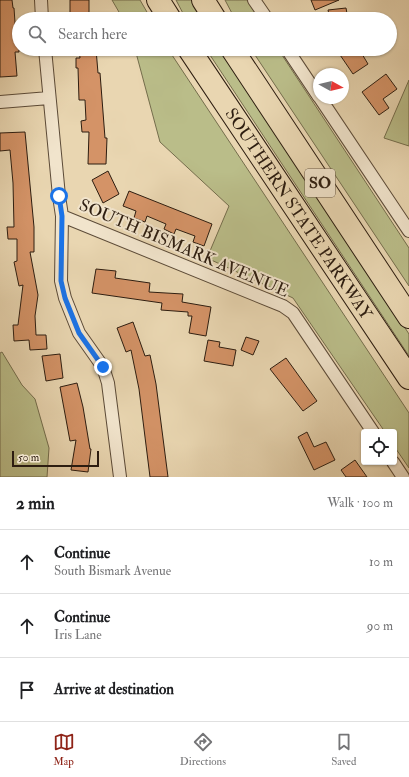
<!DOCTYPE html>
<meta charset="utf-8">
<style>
:root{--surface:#fff;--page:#f2f2f2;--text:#202124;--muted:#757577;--line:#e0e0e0;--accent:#8f2418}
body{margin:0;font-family:"IM FELL Double Pica",serif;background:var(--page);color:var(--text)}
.controls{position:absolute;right:12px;bottom:12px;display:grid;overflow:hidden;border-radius:4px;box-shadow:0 1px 3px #0004}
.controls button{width:36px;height:36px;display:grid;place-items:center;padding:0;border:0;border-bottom:1px solid var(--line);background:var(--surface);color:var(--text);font:20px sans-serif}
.compass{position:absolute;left:313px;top:68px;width:36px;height:36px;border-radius:50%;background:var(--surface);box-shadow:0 1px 3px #0004;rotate:98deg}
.scale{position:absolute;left:12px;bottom:10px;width:87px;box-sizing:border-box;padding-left:4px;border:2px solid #2d1d10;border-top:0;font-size:11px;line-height:14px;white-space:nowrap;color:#2d1d10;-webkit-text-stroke:3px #f1e4cc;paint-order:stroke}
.stop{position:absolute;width:12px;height:12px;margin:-9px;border:3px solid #1a73e8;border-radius:50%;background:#fff}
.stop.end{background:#1a73e8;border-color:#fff;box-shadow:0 1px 4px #0008}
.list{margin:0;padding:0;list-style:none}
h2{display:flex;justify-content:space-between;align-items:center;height:52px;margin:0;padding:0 16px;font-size:17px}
h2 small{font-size:13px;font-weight:400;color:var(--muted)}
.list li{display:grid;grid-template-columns:26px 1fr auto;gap:12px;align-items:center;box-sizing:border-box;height:64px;padding:0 16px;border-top:1px solid var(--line)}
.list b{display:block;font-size:15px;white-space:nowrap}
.list p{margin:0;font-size:13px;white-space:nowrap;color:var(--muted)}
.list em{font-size:13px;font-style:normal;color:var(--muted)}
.icon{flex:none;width:22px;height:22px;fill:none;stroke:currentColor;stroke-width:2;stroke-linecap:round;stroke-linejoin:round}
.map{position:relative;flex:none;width:409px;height:477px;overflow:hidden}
.search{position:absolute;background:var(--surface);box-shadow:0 1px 3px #0004;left:12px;right:12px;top:12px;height:44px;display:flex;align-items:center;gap:10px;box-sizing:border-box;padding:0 14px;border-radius:22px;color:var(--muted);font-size:15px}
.sheet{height:244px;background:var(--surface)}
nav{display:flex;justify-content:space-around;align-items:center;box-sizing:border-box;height:56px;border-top:1px solid var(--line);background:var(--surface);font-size:11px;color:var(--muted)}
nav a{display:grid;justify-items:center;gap:2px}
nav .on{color:var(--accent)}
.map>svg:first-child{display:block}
</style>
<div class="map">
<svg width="409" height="477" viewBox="0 0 409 477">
<rect width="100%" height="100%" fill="#e9d6b1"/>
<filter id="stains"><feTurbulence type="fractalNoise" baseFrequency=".005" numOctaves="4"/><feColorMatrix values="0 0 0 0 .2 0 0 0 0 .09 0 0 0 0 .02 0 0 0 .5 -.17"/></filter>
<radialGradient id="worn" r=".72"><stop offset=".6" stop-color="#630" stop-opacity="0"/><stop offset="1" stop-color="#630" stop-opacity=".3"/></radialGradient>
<path fill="#babd89" stroke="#746d4c" d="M112 0H140L151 19H123Z
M176 0H192L202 19H186Z
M225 0H247L259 19H235Z
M135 49H168L409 413V468L394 446V432H385L293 298 207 258 229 206 160 142Z
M206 49H222L409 334V356Z
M251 49H278L409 248V286Z
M409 80V146L384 138Z
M2 352 22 385 35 399 49 448 47 477H0V353Z"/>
<path fill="#d49367" stroke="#2d1d10" d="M0 0H12L13 8H14L16 37H18L19 52H15L17 76 0 77Z
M70 0H89V19H70Z
M311 0H339L315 10Z
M346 8 348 19H330L328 10Z
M79 49H96L98 73H100L105 138H107L106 164H88L89 132H82L81 121 86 120 85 100H79L78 68H76V58H80Z
M336 49H359L368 64 353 74Z
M386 74 397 89 383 99 389 108 379 115 362 92Z
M25 132 34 227V252H30L38 295 35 316 36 335H46L47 349 30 350 29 340 14 341 13 325H18L23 285 19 286 14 262 17 261V239H8L7 227H14L13 183 10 150 0 151V133Z
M108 171 119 194 103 203 92 180Z
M129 191 212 224 204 246 193 242 195 236 176 229 174 234 164 229 166 224 147 216 145 222 134 218 136 211 123 206Z
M96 269 116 271 115 278 150 283 149 292 183 294 182 302 211 307 206 336 189 333 192 316H188V312L161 310 162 303 92 293Z
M133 322 145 356 150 355 156 384 168 477H150L139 389 131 350 126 352 117 328Z
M246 337 259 341 253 355 241 350Z
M208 340 220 342 219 347 236 350 233 366 204 361Z
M60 354 63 378 46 381 42 356Z
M286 358 317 401 303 411 270 369Z
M77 383 83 407 90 449H91L88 472 71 470 76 440 70 441 60 387Z
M307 432 314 447 326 442 335 460 314 470 298 437Z
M355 460 367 477H346L341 470Z"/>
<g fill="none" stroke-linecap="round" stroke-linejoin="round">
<defs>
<path id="minor" d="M41 0 42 19
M254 0 267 19
M45 49 59 196 62 216 283 306 293 313 373 432
M287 49 319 97
M320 98 409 231
M0 102 49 98
M62 216 61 281 65 298 79 333 103 367 108 383 120 477
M393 462 403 477"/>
<g id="motorway">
<path d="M158 0 170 19"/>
<path d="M203 0 215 19"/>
<path id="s1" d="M189 49 409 378"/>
<path d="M232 49 409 317"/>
</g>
</defs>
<use href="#minor" stroke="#5c4b38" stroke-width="14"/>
<use href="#motorway" stroke="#2d1d10" stroke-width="24"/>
<use href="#minor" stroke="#f1e4cc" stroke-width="12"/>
<use href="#motorway" stroke="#e9d6b1" stroke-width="22"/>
</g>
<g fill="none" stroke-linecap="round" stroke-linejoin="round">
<path stroke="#1a73e8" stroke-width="5" d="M59 196 62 216 61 281 65 298 79 333 103 367"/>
</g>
<g text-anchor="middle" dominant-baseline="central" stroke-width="4" stroke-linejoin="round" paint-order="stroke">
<rect fill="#f1e4cc" stroke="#685948" stroke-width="1" x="305" y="169" width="30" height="28" rx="3"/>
<g font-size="16" font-weight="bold" fill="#2d1d10">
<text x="320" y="183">SO</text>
</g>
<g font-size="17" fill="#2d1d10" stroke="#f1e4cc">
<text stroke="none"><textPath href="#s1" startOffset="198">SOUTHERN STATE PARKWAY</textPath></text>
<text transform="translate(184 248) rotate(23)">SOUTH BISMARK AVENUE</text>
</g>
</g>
<rect width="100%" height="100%" filter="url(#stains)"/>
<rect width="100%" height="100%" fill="url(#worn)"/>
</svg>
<div class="controls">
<button><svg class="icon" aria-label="locate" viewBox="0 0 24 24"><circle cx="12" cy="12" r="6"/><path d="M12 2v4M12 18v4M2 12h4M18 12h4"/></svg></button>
</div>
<svg class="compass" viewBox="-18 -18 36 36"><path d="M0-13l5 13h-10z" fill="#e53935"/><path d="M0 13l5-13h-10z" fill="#757577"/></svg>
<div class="scale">50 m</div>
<div class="stop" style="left:59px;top:196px"></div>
<div class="stop end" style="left:103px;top:367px"></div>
<div class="search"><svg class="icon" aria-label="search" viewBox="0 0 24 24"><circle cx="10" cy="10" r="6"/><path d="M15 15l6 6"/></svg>Search here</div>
</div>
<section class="sheet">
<h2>2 min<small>Walk · 100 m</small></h2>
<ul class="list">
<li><svg class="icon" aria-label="ahead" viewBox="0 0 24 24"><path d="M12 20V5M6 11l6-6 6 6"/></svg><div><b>Continue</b><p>South Bismark Avenue</p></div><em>10 m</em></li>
<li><svg class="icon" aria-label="ahead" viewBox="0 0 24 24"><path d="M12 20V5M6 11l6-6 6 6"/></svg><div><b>Continue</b><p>Iris Lane</p></div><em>90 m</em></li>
<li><svg class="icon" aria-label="arrive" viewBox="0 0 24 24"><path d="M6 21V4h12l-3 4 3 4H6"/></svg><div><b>Arrive at destination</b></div></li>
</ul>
</section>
<nav>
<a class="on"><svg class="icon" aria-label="map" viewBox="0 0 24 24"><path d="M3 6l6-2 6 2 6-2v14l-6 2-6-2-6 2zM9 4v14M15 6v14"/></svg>Map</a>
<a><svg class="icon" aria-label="directions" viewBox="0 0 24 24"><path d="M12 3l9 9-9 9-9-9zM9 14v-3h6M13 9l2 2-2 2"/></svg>Directions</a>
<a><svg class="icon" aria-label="saved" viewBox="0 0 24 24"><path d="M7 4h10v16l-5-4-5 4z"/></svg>Saved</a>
</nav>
